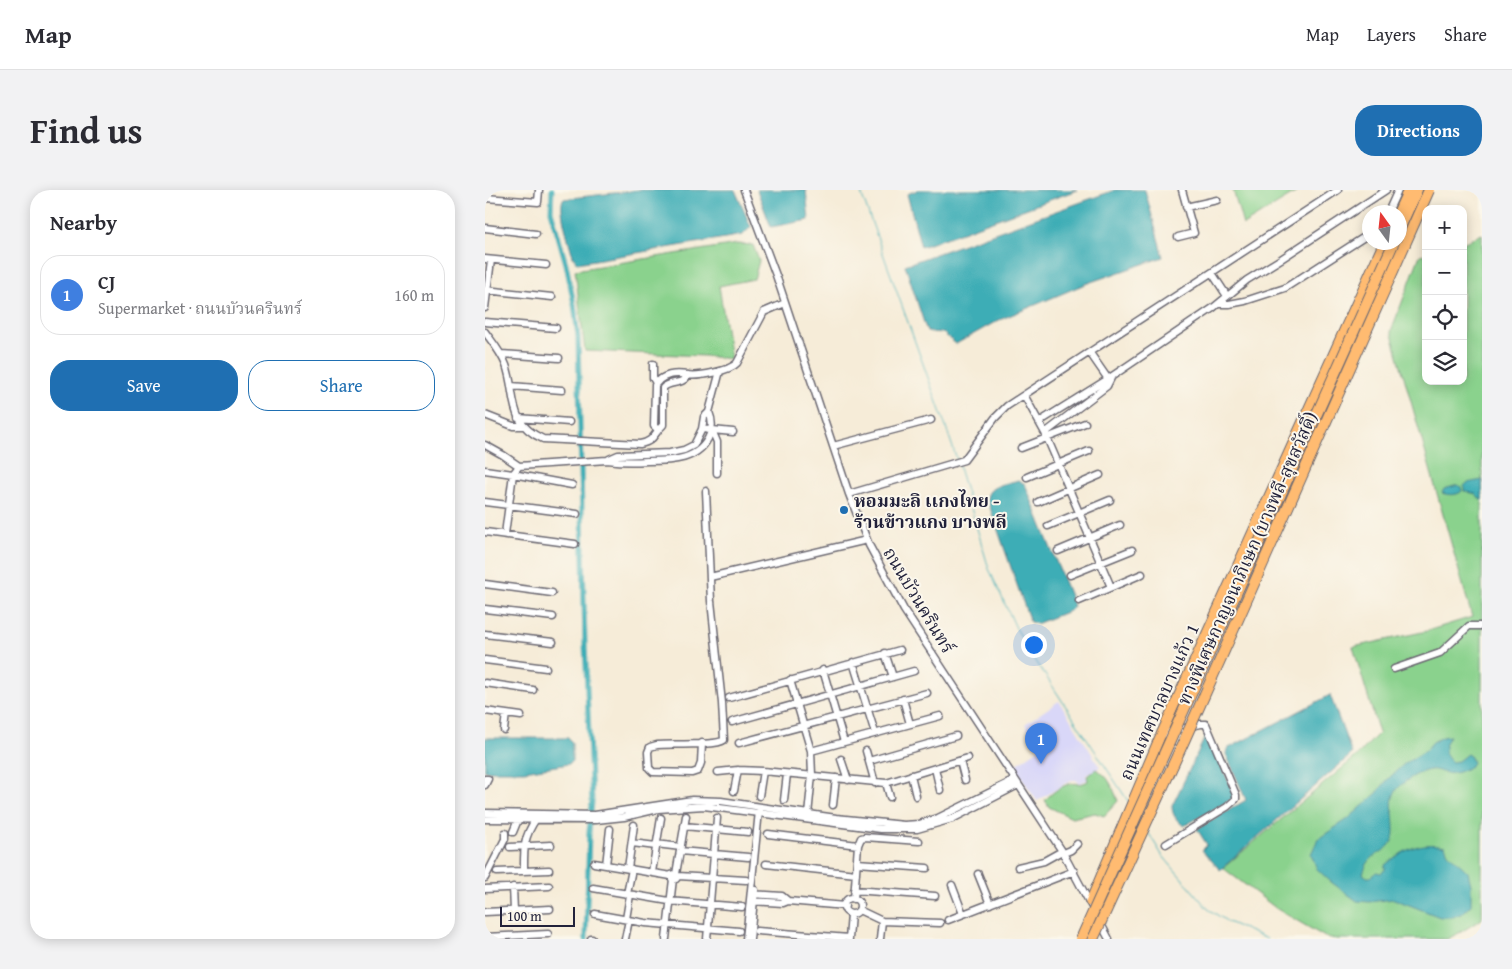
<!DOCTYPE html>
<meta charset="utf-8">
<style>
:root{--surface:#fff;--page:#f2f2f3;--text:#2b2b33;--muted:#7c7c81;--line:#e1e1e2;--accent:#1f6fb2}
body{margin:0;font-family:"Gentium Book Plus","Noto Serif Thai",serif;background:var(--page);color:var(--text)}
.controls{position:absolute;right:15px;top:15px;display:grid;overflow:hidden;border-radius:10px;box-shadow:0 2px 12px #0003}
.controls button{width:45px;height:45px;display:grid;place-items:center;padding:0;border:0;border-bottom:1px solid var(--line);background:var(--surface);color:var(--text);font:25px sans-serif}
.compass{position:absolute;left:877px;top:15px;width:45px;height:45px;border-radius:50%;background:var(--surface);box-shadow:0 2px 12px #0003;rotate:345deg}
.scale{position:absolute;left:15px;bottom:12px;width:75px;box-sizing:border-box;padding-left:5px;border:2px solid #22223b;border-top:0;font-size:14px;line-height:18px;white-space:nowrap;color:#22223b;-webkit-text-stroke:4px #fbf7ec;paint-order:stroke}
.you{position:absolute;left:548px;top:454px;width:18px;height:18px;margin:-12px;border:4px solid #fff;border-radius:50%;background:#1a73e8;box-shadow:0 0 0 8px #1a73e833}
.badge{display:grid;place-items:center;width:32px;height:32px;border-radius:50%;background:var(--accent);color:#fff;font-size:16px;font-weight:700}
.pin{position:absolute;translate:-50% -41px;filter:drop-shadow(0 1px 2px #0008)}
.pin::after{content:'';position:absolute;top:26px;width:18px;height:15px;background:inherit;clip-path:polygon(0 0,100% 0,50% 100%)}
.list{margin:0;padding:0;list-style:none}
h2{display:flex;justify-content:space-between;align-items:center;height:65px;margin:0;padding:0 20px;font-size:21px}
h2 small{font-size:16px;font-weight:400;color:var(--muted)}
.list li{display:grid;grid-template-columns:32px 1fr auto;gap:15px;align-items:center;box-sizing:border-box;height:80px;margin:0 10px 10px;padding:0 10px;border:1px solid var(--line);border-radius:20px}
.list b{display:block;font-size:19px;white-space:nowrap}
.list p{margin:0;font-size:16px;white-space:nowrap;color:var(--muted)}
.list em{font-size:16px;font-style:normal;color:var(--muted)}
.actions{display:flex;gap:10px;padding:15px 20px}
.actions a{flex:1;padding:11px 0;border:1px solid var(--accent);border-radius:20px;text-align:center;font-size:18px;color:var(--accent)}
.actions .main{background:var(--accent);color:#fff}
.icon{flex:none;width:28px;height:28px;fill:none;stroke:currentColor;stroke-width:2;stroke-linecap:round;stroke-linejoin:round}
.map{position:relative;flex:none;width:997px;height:749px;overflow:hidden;border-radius:20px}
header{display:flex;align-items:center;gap:30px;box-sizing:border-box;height:70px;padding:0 25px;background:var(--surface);border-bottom:1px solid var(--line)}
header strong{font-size:24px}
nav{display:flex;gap:28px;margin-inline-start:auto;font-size:18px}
.intro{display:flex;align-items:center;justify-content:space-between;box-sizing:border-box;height:120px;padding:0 30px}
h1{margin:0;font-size:35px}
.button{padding:12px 22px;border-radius:20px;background:var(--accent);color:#fff;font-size:18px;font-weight:700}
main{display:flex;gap:30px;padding:0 30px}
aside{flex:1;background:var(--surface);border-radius:20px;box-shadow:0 2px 12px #0003}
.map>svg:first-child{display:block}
</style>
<header>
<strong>Map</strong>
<nav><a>Map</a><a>Layers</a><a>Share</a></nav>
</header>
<div class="intro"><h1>Find us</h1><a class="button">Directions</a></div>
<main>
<aside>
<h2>Nearby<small></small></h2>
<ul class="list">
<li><span class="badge" style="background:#3f7fe0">1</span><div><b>CJ</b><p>Supermarket · ถนนบัวนครินทร์</p></div><em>160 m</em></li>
</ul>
<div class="actions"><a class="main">Save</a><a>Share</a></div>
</aside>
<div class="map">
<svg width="997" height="749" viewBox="0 0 997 749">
<rect width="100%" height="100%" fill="#fbf7ec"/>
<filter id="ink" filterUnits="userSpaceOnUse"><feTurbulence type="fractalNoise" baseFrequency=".02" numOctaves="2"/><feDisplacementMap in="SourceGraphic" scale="10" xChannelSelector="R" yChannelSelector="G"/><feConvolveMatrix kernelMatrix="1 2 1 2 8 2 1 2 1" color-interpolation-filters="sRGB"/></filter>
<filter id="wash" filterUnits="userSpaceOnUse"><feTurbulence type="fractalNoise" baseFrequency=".0096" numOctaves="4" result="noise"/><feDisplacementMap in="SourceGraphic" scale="20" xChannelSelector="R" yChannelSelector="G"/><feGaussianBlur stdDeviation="1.12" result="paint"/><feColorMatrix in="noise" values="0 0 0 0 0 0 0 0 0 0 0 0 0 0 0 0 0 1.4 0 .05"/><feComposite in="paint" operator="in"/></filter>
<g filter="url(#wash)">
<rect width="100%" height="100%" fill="#f6ecd8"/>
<path fill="#d9d7f8" d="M574 511 615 577 601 585 602 590 594 593 591 590H586L552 611 529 576 554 559 540 534Z"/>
<path fill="#8ad28d" stroke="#567a64" d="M748 0H815L758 35Z
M997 44V729L976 742 962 749H852L840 747 792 719 738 678 874 564 894 543 868 457 942 441 987 427 906 141 935 65 941 64V191H978V53Z
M252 54 268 55 274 71 269 89 234 96 246 169 220 166 100 161 90 80Z
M611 579C624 586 628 598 633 611L619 626 610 623 587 628 564 617 560 610C567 603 574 597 584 594 592 592 594 596 603 591L602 586Z"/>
<path fill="#3cadb6" stroke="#2f6878" d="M154 0H250L266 37 258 45 92 73 88 67C85 54 73 20 78 9Z
M272 0H321L324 30 286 37Z
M433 0H592L436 57 422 4Z
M630 0H660L678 67 600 94 512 131 471 154 458 143 442 142 420 75Z
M533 290 540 294 589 416 586 420 551 434 545 432 502 309C502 295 522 294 533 290Z
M997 290V311L991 304 979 301V296L982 293Z
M973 295 976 297 977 301C972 306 962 305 957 303L959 299Z
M845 505 867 564 735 680 717 660 722 655 712 639 761 610 741 564 742 559Z
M722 543 749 604 747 609 699 636C692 631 687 625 687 616Z
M965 546C959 555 957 564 967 572L973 571 982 564 986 567 988 573C982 580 969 585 960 583 955 582 952 579 945 580 938 581 930 585 924 589 900 605 909 614 909 639 909 644 909 647 907 651 900 666 885 660 878 684L882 687H886L891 682 896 683 900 680V675C919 660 934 651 960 656L963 663 983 682 986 695V715L978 723 968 727H955L909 709 884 712 872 711 846 692 832 679 826 664 833 649 863 629 892 603 902 590 919 574 940 561 948 552 957 547Z
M0 548H83L87 552V571L84 574 39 581H0Z"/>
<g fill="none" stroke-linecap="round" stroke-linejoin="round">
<path stroke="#3cadb6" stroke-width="1" d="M375 0 462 240 472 270
M473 274 504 379 531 438 547 465 643 611
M663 642 677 665 723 719 743 732 782 749"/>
<path stroke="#3cadb6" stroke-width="5" d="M67 0 66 21 81 74 89 114 93 147 100 454 107 612 104 642 101 749"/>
</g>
</g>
<g filter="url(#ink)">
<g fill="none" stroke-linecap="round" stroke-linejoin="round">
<defs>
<path id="minor" d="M259 0 292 88 364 304 384 355 419 420 577 661 624 749
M0 8 53 12 54 0
M701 17 732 10
M903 22 913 0
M0 38 51 44
M693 47 709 43 697 0
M0 69 61 75
M727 83 742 106
M0 100 67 107
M733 114H744L760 111 800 98 884 44
M0 118 6 70
M0 132 71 138
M0 142C8 153 16 162 21 175 32 206 21 232 58 249L155 254C170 251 168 244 178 235V198C185 190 197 196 203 185
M605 163 623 189
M16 164 74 168
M168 174V188L171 193
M26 196 77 200
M539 205 560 243 626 397
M0 225 28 236H39
M33 228 84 232
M554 232 623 189 728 118 762 90 796 69 901 0
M217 239 248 242
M173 240 169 236 170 195C177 184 191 183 202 185 213 187 245 181 252 173L279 122 300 113
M227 240 232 252V283
M560 243 622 196 626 188
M0 255 18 265 34 276
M348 256 446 230
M536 258 600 233
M124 269 133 265 185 263 199 260 209 255 217 239 219 227 224 222 235 181
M0 280 28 284 87 295
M542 287 604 261
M364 304 479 270 510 228 522 216 853 0
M0 312 92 324
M553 312 615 285
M563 336 625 310
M0 342 90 354
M20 344 28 284 34 276 122 270C136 272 148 272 162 271 186 271 215 271 225 244 228 236 227 229 224 222
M573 361 635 335
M585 385 647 360
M225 387 382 350
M0 394 67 403
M594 411 657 384
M0 419 68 427
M0 444 68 452
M400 463 408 487
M0 470 61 478
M368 472 390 543
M909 479 955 463 984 436H997
M338 480 359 552
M305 490 326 561 327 585 323 625
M0 493 48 500
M244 508 415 460
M418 509 425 534
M0 521 36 526
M247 532 429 481
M19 540 21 524
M676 546 683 542 716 534H721L751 605V609L742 617 681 654
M217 553 216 573 213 581 207 583 168 582 164 578 163 562 165 557 172 555C184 554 232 556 239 550L237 513 226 411 221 301
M254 553 442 503
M326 561 455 526
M381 561 390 593
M356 569 363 590
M384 571 471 546
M475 571 480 590
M450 578 455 600
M233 582 253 580 278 581 401 593 483 568
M426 585 431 606
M0 589H3L0 595
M401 593 405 607
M249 601 253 580
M274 606 278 581
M299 610 302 584
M348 615 351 588
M0 623 110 625 207 610 236 611 351 628 419 635 434 634 453 628 530 590
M0 629 111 630 139 627 173 619 219 616 396 639H432L467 629 533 595
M199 636 263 642
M28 642 35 625
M283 644 373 655
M147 653 171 656
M171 654 196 657
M25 657 66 655
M195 661 263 667
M579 663 586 660 592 654
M109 673 186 686
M372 673 442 678
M281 674 371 684
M121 675 125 639
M533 677 559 671 577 661
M143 678 149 635
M39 681C39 659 38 648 51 629
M12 682 64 680
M167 682 176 628
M191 684 186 685 187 689H191L193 686 191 684 201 626
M493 684 505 714
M193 686 261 690
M0 688 20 649V643
M467 695 478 724
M28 697 29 721
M108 698 184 711 257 717
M0 699 64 696
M369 700 450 706
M142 704 147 679
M266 704 297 706 303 711
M359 716a8 8 0 1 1 16 0a8 8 0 1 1-16 0Z
M369 709 373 655 376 648 380 647 434 651
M267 711 298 713 303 711 360 716
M374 720 397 731 455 733
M0 722 65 719
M110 724 160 733 254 741
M141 729 145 705
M463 730 589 681
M272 741 364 748
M0 747 63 744
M106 749H107
M140 749 144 730
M181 749 188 689
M222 749 232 628
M261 749 274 621
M265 749 270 700
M364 749 366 724
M395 749 397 731"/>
<path id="major" d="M913 22 923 0
M605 712 674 549 899 52"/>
<path id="highway" d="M914 40 932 0"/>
</defs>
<use href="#minor" stroke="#6c6972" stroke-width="9"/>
<use href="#major" stroke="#6c6972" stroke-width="11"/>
<use href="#highway" stroke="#6c6972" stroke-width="12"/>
<use href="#minor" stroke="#fff" stroke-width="6"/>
<use href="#major" stroke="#ffbb71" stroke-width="9"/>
<use href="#highway" stroke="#ffbb71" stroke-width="10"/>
<defs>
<path id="highway-bridge" d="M596 749 909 52
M608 749 699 551 944 0"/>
</defs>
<use href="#highway-bridge" stroke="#6c6972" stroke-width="12" stroke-linecap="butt"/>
<use href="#highway-bridge" stroke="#ffbb71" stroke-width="10"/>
</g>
</g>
<circle fill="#1f6fb2" stroke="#fbf7ec" stroke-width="2" cx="359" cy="320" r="5"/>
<g text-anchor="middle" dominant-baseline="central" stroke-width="4" stroke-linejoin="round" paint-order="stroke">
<g font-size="18" font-weight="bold" fill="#22223b" stroke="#fbf7ec" text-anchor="start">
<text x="369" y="310">หอมมะลิ เเกงไทย -<tspan x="369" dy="21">ร้านข้าวแกง บางพลี</tspan></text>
</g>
<g font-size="18" fill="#22223b" stroke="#fbf7ec">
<text transform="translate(762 368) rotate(-66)">ทางพิเศษกาญจนาภิเษก (บางพลี-สุขสวัสดิ์)</text>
<text transform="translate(434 410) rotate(59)">ถนนบัวนครินทร์</text>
<text transform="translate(674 512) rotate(-66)">ถนนเทศบาลบางแก้ว 1</text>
</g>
</g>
</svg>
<div class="controls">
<button>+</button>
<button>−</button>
<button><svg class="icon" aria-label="locate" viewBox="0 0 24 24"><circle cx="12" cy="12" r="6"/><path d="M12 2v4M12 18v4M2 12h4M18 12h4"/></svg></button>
<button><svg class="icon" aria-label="layers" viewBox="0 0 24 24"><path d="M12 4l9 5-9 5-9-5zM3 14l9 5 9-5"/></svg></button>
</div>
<svg class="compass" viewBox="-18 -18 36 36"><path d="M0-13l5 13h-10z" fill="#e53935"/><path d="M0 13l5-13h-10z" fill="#7c7c81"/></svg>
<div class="scale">100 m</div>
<div class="you"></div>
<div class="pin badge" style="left:556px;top:574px;background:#3f7fe0">1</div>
</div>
</main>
